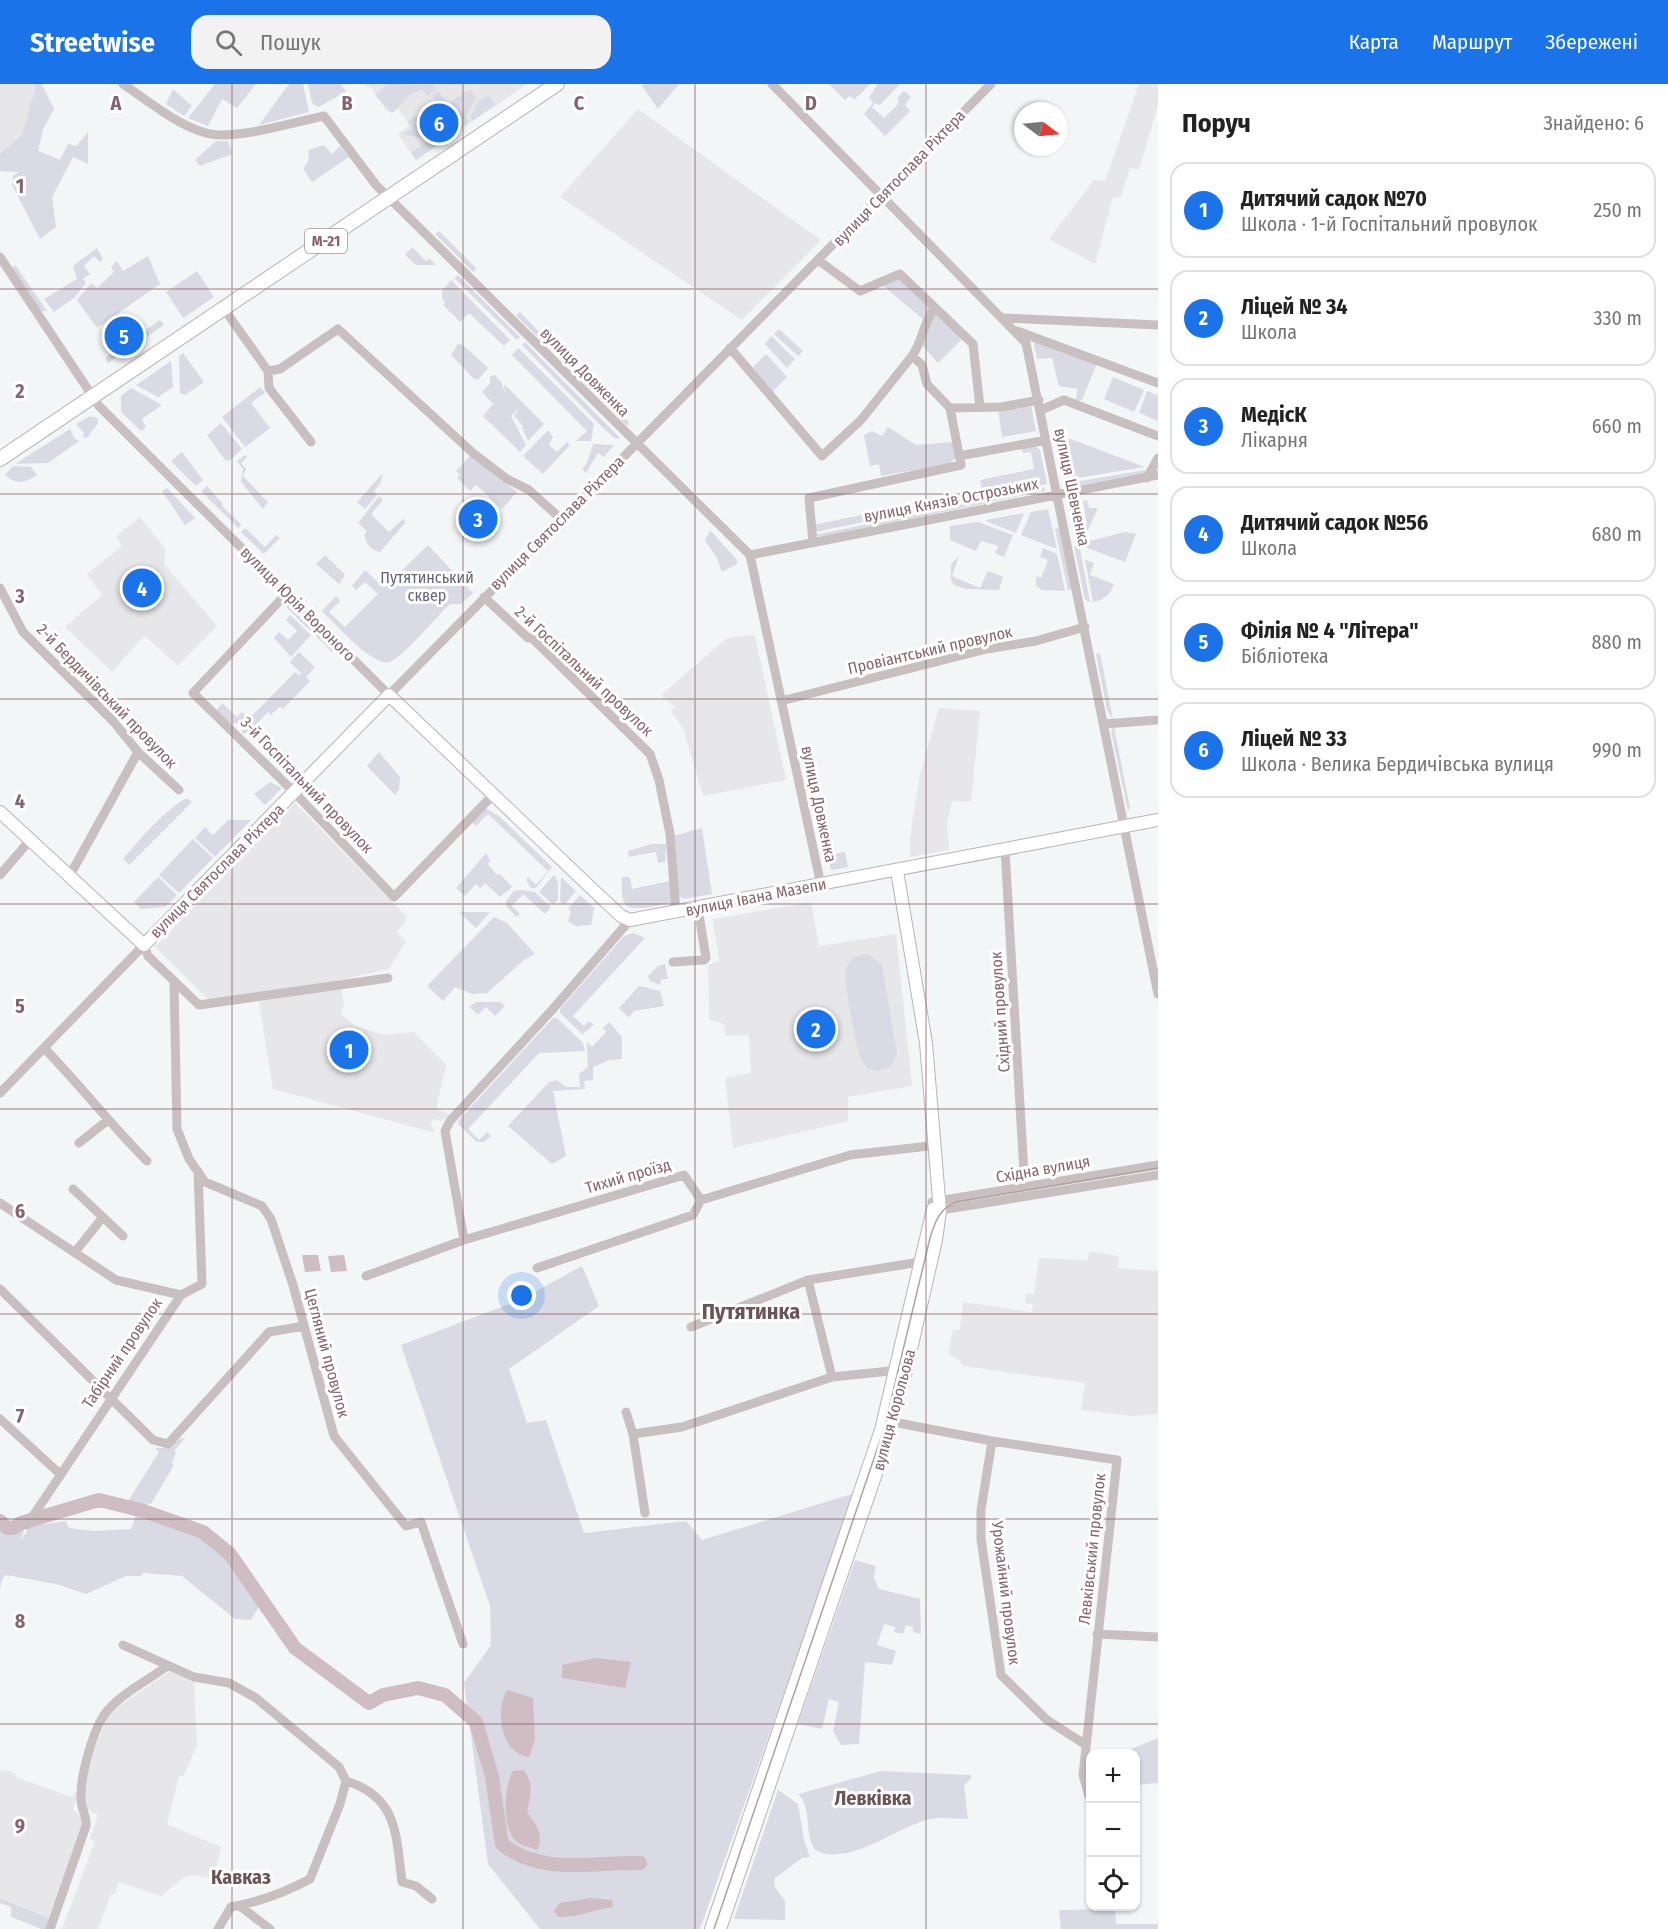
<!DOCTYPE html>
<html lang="uk">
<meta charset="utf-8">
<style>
:root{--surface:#fff;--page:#f2f2f2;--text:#222;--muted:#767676;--line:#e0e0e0;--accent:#1a73e8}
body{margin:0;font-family:"Fira Sans Condensed",sans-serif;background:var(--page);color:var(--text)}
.controls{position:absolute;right:18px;bottom:18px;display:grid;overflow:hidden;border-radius:12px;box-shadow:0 2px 4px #0004}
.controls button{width:54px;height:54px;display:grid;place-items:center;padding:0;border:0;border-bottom:2px solid var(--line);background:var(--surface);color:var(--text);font:30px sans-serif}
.compass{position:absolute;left:1014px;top:18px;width:54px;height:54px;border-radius:50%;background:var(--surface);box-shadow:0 2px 4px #0004;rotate:106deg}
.you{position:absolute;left:522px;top:1212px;width:21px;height:21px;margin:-15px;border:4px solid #fff;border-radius:50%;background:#1a73e8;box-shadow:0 0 0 9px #1a73e833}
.badge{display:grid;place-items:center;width:39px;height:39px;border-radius:50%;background:var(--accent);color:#fff;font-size:20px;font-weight:700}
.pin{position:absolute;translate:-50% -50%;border:3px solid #fff;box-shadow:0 2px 6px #0006}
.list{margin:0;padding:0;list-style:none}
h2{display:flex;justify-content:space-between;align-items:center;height:78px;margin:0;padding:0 24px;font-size:26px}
h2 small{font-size:20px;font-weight:400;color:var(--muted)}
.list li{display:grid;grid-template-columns:39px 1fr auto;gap:18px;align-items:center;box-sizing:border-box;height:96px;margin:0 12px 12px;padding:0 12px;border:2px solid var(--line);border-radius:18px}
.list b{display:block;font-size:22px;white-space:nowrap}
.list p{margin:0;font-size:20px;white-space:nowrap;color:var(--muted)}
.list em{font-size:20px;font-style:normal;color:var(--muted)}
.icon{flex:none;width:33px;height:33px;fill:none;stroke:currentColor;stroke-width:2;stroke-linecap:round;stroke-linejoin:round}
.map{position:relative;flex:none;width:1158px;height:1845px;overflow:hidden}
header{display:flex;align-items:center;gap:36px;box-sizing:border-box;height:84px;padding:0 30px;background:var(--accent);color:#fff}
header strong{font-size:28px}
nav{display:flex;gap:33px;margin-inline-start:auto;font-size:21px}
.search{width:420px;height:54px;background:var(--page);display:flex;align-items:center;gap:15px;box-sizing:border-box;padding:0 21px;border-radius:18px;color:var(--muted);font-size:22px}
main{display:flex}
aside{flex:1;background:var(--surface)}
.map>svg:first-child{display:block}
</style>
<header>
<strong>Streetwise</strong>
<div class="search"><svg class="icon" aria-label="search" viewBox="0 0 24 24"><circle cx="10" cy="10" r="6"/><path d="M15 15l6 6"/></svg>Пошук</div>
<nav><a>Карта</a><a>Маршрут</a><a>Збережені</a></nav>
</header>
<main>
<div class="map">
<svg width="1158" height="1845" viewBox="0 0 1158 1845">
<rect width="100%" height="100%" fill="#f3f6f7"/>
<path fill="#e7e6e8" d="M0 0H41L44 4 54 25 43 45 38 67 68 79 20 88 0 87Z
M363 0H527L416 76 398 50 410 41 398 25 392 29 386 26 371 4Z
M1139 0H1158V21L1139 86 1130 84 1121 113H1113L1095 180 1049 155 1094 96 1105 97Z
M638 25 821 156 742 236 560 113Z
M140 433 165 464 164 480 217 542 178 582 146 553 141 555 112 588 65 543 102 511 87 490 122 462 116 452Z
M752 551 755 552 786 696 703 712 683 644 671 627 675 623 661 611 727 554Z
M939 624 980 627 971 718 952 717 947 738 949 766 910 773V753L920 690Z
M295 719 406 832 405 839 397 847 406 857 389 885 299 905 209 916 155 863Z
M811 818 819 862 896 850 912 1002 848 1013V1037L733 1064 725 994 751 989 749 951 726 952 724 940 709 935 708 881 719 877 713 835Z
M341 901 344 919 341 930 356 942 385 951 413 948 446 980 436 1025 451 1030 441 1037 432 1035 431 1041 435 1049 273 1005 259 918Z
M1089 1167 1119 1172 1118 1184 1158 1187V1330L1132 1332 1081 1326 1085 1299 963 1282 959 1276 948 1269 953 1246H960L963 1218 1032 1228 1033 1220 1025 1219 1026 1210H1034L1039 1174 1088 1176Z
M172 1586 194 1595 197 1662 183 1693 179 1692 167 1740 221 1763 217 1781 211 1794 193 1791 183 1794 161 1812 119 1798 114 1811 111 1810 98 1845H62L95 1757 90 1755 98 1731 85 1724 84 1702 95 1663 109 1629Z
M7 1686 16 1690 15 1693 72 1713 75 1708 78 1709 73 1725 81 1733 82 1742 49 1833 0 1814V1688Z"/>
<path fill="#d9dae3" d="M34 0H41L54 25 43 45 38 67 60 76 68 60 76 62 88 48V80L73 73 52 113 56 143 40 155 12 101 13 92 19 88 0 87V70L22 51 36 3Z
M215 0H256L237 24 222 15 208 42 188 34Z
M289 0H303L309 28 259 41Z
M308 0H341L346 8 318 23 312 19Z
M388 0 432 1 437 5 427 12 422 5 411 10 392 29 375 11Z
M645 0H679L658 25 642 2Z
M829 0H870L855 15 849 12 845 16Z
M878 0H900L880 21 875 19 872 23 884 34 899 19 897 14 904 7 911 13 905 21 910 27 885 52 864 30 873 19 869 13Z
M173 5 192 22 184 32 166 20Z
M470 5 476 13 466 33 469 38 466 41 450 18Z
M438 7 461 42 458 48 432 11Z
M489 11 495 21 473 36 470 33 478 18Z
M433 19 447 41 426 55 403 50 412 44 407 37 416 31 422 34 426 32 425 25Z
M449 42 454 50 416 76 411 69Z
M216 57H228L232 70 200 82 195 76Z
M324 61 332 70 340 62 349 73 312 98 303 85 309 76 308 66Z
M439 147 477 185 473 188 435 150Z
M412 163 426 177 429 174 436 181H416L405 171Z
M97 164 103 175 100 178 94 172 84 182 90 190 83 195 86 199 74 214 54 228 44 215 77 195 73 182Z
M148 172 160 200 97 244 77 216 91 199 97 204 114 188 111 183 117 177 123 187Z
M14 181 16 182 47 227H40L13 185Z
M197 187 214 213 183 234 166 208Z
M458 191 520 253 517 256 454 194Z
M898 193 931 225 924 236 881 200Z
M451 196 510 256 504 262 469 229 460 238 443 221 445 218 442 214V207Z
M935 227 963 254 938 279 922 261Z
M520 228 556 266 553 269 516 231Z
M160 236 164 241 108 279 105 274Z
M779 245 803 267 798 272 774 250Z
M771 252 795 275 787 284 765 260Z
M1033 256 1097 279 1082 316 1075 317 1078 305 1059 302 1052 274 1037 275Z
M525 258 619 353 620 355 614 354 602 343 522 261Z
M458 260 463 261 488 284 478 296 474 295 451 271Z
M518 264 594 340 591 357H576L587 347 512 271Z
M183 269 204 298 185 311 180 309 179 272Z
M766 270 787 293 771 309 751 285Z
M171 277 173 303 158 313 136 301Z
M577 287 629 338 627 342 574 290Z
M495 291 501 298 505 309 504 300 544 340 528 357 522 344 523 342 514 332 519 325 511 332 526 361 520 368 483 332 493 320 482 308 490 299V292Z
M1113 293 1144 306 1134 328 1104 315Z
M260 303 265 309 251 319 270 344 245 363 222 333Z
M131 304 162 321 142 335 146 343 141 347 121 328V312Z
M1147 307 1158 311V337L1139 329Z
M1031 321 1036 347 1002 353 998 325Z
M90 332 97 334 98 339 87 354 83 353 84 349 76 340Z
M221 339 242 365 229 377 225 376 207 351Z
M888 343 916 361 953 358 956 374 949 380 881 392 879 380 870 382 864 351 872 347 882 352Z
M70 345 75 355 79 357 48 379 15 380Z
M548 346 553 353 549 361 557 368 567 358 570 361 543 390 523 372Z
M1070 355 1076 357 1145 383 1064 396 1055 356Z
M593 360 614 361 604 373 598 369 586 389 582 385 587 379Z
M1035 362 1040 366 1047 400 815 448 813 441 982 406 980 396 1034 385 1031 368 1023 369 1022 365Z
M182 368 203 396 196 402 171 377Z
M245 371 247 373 241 379 246 385 243 392 268 418 263 425 241 398 243 385 237 377Z
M470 372 517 408 502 425 476 401 470 407 457 394 460 391 456 387Z
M13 382 31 383 37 391C26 399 15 401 5 391Z
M1145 386 1146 389 1070 403 1069 399Z
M383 389 380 400 374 407 377 411 365 425 357 418Z
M207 402 223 420 222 422 242 441 238 444 201 407Z
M1044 403 1045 407 821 453 815 451Z
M167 404 195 434 185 441 162 407Z
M379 412 383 416 371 430 389 448 404 434 405 439 380 468C370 466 367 460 364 451L367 447 358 439Z
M1087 416 1089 424H1098L1086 450 1081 455 1079 443 1087 441 1083 417Z
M1048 425 1057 465 1021 451 1031 428Z
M1024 429 1016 449 986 437V436Z
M978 438 1013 451 1004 473 995 469 998 462 981 457 976 467 950 456V442Z
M245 444 265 463 276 451 280 454 264 470 241 448Z
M1060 444 1072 505 1068 507 1055 445Z
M710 446 737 476V480L722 488 717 474 705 457Z
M1125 448 1136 450 1125 478 1082 462V459Z
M1079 460 1090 518 1085 516 1074 462Z
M428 461 473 509 461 520H450C438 531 402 574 390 578 372 583 335 539 322 527L336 512 340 517 329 528 345 543 378 510 365 498 356 506 352 502 365 486 384 504Z
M1043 464 1057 470 1065 507 1042 506 1036 502V492L1041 494 1048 476 1040 473Z
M325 471 345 491 339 500 316 480Z
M959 472 952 492 980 504 988 487 1003 493 999 506 965 505 954 501 951 496V480Z
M1085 476 1094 479 1090 491 1114 500C1110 511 1104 516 1093 518Z
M284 517 335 565 332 568 283 520Z
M290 531 311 551 291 573 274 554 279 548 288 556 297 547 286 536Z
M299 568 315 583 306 593 310 597 283 625 280 622 271 631 268 628 248 649H242V642L295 588 299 591 301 589 290 578Z
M1100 569 1113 636 1107 626 1096 570Z
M222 619 237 633 242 628 246 632 240 639 231 640 216 627Z
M1114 642 1130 724 1128 727 1111 647Z
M379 668 400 693 399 706 395 711 367 682Z
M270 698 282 704 265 721 254 710Z
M187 714 192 718 129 781 123 775C141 754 163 727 187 714Z
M485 724 499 732 552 783 536 804H531L526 796 528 793 536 801 548 787 488 730 476 742 472 738Z
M228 736H251L215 773 195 754 205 743 213 751Z
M702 744 712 810 684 815 679 812 673 752Z
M193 755 213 774 179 809 159 791Z
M652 760H666L665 778 658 779 656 768 628 773V767Z
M845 768 848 783 831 786 828 771Z
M486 769 490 777 488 780 496 790 501 791 512 803 500 813 485 799 480 804 476 800 465 812 456 804Z
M554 791 558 798V816L553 821 539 808Z
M158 793 177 811 165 823 141 825 134 818Z
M561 793 576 807 564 821 560 818Z
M622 793H630L632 805 670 797 672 819C661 820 630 831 624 818 621 812 622 800 622 793Z
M521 806 535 808 551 823 545 830 523 810 512 822 520 830 517 833 506 822V817L514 807Z
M580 811 594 824 591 841 576 842 568 837 571 828 568 825Z
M459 828H490L476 844Z
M494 833 507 839 535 870 524 876 487 909 472 910 455 903 443 917 427 902Z
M633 849 645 854 573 932 584 942 589 937 594 941 582 950 560 929V925L624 852Z
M868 870 882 881 897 970 891 982 879 987 868 985 861 976C856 962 843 898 846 885 849 874 857 871 868 870Z
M665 880 668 895H661L660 901 650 897 648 892 658 882Z
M639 902 660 907 664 922 634 927 629 934 619 924Z
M476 918H500L505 922 495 932 486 923 478 931 469 923Z
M553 934H557L583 959 585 967 539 969 468 1045 479 1056 487 1048 491 1052 484 1058H477L459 1041 458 1037Z
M609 938 622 953V975L610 976 593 983V996L584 997 585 1005 553 1007 566 1072 552 1080 508 1042 549 998 557 996 566 1003H580L579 990 588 983 587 958 592 963 606 948 603 944Z
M582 1182 599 1222 509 1285 527 1339 546 1336 584 1449 686 1437 702 1456 855 1409 700 1845H540L488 1780 464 1599 491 1561 490 1522 401 1261 520 1216Z
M182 1354 184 1355 174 1367 176 1369 172 1378 173 1383 151 1420 148 1419 141 1429C159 1438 182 1441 198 1450 209 1456 214 1464 225 1469L227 1478 262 1518 251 1536 235 1535 182 1492 144 1489 140 1492H126L86 1510 56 1500 6 1491 2 1495 0 1506V1445L12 1449 25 1443 21 1457 30 1442 66 1437 69 1444 93 1447 131 1445 136 1431 129 1429 131 1420 127 1419 159 1368 155 1364H164Z
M855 1476 876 1482 874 1494 879 1505 920 1515 921 1550 913 1548V1543L906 1541 903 1550 894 1548 895 1543 884 1540 877 1561 896 1567 892 1581 865 1578 859 1660 841 1661 833 1647 839 1618 829 1615 822 1645 798 1640Z
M1158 1654V1699L1136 1701V1670L1121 1669Z
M881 1687 971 1691V1695L964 1701 968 1735C956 1735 942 1733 930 1735 898 1742 848 1784 815 1766 804 1749 812 1723 798 1710Z
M778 1706 798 1720 804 1756 810 1773 802 1774 774 1795 775 1803 785 1817V1836L734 1835Z
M0 1814 52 1835 48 1845H41L11 1833V1823L0 1819Z
M1115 1825 1116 1840H1158V1845H1061L1059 1826Z"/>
<path fill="#cebdc3" d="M302 1171H318L321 1187 305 1188Z
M344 1171 347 1187 331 1188 328 1172Z
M595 1574 631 1578 625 1604 562 1594V1581Z
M507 1606 533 1614 535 1655 529 1673C500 1669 495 1627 507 1606Z
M523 1686C535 1699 530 1713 527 1728 536 1740 545 1752 537 1766 529 1763 521 1762 515 1756 502 1743 504 1701 513 1687Z
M591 1814 612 1816 613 1823C593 1826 579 1833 558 1833L554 1827 560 1819Z"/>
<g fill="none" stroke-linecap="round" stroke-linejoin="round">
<path stroke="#cebdc3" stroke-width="14" d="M0 1437 7 1444H13L21 1439 99 1416 144 1427 203 1448 230 1470 295 1564 369 1619 383 1611 418 1604 445 1611 476 1638 492 1693 502 1760C541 1792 592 1778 640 1779"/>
<defs>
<path id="major" d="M0 728 144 861 389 611 589 802 621 832 630 836 1158 736
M711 1845 881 1346 933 1125
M720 1845 880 1378 906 1287 936 1156 940 1127 926 959 897 787"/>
<path id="highway" d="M0 375 557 0"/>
</defs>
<use href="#major" stroke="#bcb2b4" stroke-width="14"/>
<use href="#highway" stroke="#bcb4b6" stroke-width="16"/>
<path stroke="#c8bfc1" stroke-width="9" d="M123 0C148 17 177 41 206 49 234 57 294 38 324 32L376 101 750 471 821 801
M772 0 1026 259 1158 910
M0 173 99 322 389 611 991 0
M818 176 860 207 900 190 973 260 980 323
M224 225 268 287 269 304 311 358
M1004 234 1158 241
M1017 247 1158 299
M730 264 822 372 861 336 912 272C923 257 923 238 935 224
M912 272 922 281 927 300 950 324 1001 323 1039 316
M268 287 280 285 338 245 473 369 507 395 529 406 561 435
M1041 326 1064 316 1158 352
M959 372 1047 356
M1147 394 1158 374
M813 459 809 414 961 381 950 324
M750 471 1158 391
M0 504 23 548 114 638 138 668 179 706
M287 509 193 609 294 708 394 813 494 710
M484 513 528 554H532L650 670 659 696 670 750 676 828
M781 617 987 565 1036 557 1085 543
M1104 640 1158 636
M1005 766 1024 1089
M0 791 30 756
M69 793 138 668
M144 861 148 872 199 921 388 894
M673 878 704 876 706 874 698 824
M174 898 177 1045 189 1075 205 1098 262 1122 271 1135 293 1201 334 1352 406 1442 421 1438 463 1560
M45 965C80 1001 111 1041 147 1077
M0 1009 144 861
M79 1059 108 1036
M73 1105 123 1152
M932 1118 1158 1081
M0 1119 116 1196 181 1211
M935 1127 1158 1091
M464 1156 445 1047 450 1037 552 926 630 836
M75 1168 103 1133
M537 1184 693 1131 701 1116
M366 1192 464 1156 684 1091 701 1116 850 1071 929 1062
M808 1196 832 1293
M0 1205 153 1356 168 1360 269 1248 304 1242
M691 1243 808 1196 926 1177
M626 1328 633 1350 645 1429
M0 1335 60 1390
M893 1338 992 1357 1117 1376 1083 1691 1089 1712
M633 1350 682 1343 832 1293 900 1286
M992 1357 981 1426V1455L1001 1591 1047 1636 1086 1661
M27 1441 181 1211 202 1200 198 1087
M1097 1550 1158 1553
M123 1561 194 1593 229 1599 256 1614 339 1683 346 1697 340 1720 310 1795C284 1809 259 1818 231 1823L218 1845
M346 1697C398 1713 396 1751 402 1798L416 1802 432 1815
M241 1823 270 1845
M50 1845 86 1742C87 1732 81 1725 81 1715 80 1693 93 1644 107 1627 122 1609 149 1596 167 1582"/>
<use href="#major" stroke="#fff" stroke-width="12"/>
<use href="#highway" stroke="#fff" stroke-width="14"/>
<path stroke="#afa2a5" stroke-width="1.5" d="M714 1845 884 1345 930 1154C935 1138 939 1125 956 1118L1158 1084"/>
</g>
<path fill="none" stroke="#86646b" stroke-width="1.5" stroke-opacity="0.55" d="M232 0V1845M463 0V1845M695 0V1845M926 0V1845M0 205H1158M0 410H1158M0 615H1158M0 820H1158M0 1025H1158M0 1230H1158M0 1435H1158M0 1640H1158"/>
<g text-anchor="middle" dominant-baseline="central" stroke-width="6" stroke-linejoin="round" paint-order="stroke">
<rect fill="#fff" stroke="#aa9297" stroke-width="1.5" x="305" y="145" width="42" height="24" rx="4.5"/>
<g font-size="15" font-weight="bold" fill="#86646b">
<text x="326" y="157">М-21</text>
</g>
<g font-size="16" fill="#86646b" stroke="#fff">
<text transform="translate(899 94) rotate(-46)">вулиця Святослава Ріхтера</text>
<text transform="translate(585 288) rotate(45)">вулиця Довженка</text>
<text transform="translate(1072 403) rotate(78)">вулиця Шевченка</text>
<text transform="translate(951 416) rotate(-11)">вулиця Князів Острозьких</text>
<text transform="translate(557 439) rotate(-45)">вулиця Святослава Ріхтера</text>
<text transform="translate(298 520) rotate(45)">вулиця Юрія Вороного</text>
<text transform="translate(930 566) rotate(-13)">Провіантський провулок</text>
<text transform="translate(584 587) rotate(43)">2-й Госпітальний провулок</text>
<text transform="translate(107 612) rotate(46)">2-й Бердичівський провулок</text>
<text transform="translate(307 701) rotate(46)">3-й Госпітальний провулок</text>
<text transform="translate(819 720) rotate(78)">вулиця Довженка</text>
<text transform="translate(217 787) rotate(-45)">вулиця Святослава Ріхтера</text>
<text transform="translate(756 813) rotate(-11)">вулиця Івана Мазепи</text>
<text transform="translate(1000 928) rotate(-94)">Східний провулок</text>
<text transform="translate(1043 1085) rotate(-10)">Східна вулиця</text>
<text transform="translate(628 1092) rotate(-16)">Тихий проїзд</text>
<text transform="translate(122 1269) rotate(-56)">Табірний провулок</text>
<text transform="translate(327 1269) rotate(75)">Цегляний провулок</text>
<text transform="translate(894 1326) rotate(-75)">вулиця Корольова</text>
<text transform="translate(1092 1465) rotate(-84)">Левківський провулок</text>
<text transform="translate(1006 1509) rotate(83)">Урожайний провулок</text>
</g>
<g font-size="16" fill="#68637d" stroke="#fff">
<text x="427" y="493">Путятинський<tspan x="427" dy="18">сквер</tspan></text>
</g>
<g font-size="20" font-weight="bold" fill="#6b5357" stroke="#fff">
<text x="873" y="1714">Левківка</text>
<text x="241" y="1793">Кавказ</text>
</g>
<g font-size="22" font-weight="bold" fill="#6b5357" stroke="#fff">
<text x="751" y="1227">Путятинка</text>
</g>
</g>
<g font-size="20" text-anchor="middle" font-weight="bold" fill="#86646b" stroke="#fff" stroke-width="6" stroke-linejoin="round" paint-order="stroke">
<text x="116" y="26">A</text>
<text x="347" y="26">B</text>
<text x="579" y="26">C</text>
<text x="811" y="26">D</text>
<text x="20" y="109">1</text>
<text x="20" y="314">2</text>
<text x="20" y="519">3</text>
<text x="20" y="724">4</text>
<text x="20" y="929">5</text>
<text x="20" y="1134">6</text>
<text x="20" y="1339">7</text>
<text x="20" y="1544">8</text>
<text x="20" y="1749">9</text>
</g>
</svg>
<div class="controls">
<button>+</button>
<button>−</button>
<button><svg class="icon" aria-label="locate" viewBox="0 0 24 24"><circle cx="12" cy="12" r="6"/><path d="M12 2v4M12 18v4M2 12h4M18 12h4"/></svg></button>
</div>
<svg class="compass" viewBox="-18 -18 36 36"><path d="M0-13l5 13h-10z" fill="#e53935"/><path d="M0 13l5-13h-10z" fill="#767676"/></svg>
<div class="you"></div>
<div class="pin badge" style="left:349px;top:966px">1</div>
<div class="pin badge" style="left:816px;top:945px">2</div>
<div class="pin badge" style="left:478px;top:435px">3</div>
<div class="pin badge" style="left:142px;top:504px">4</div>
<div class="pin badge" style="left:124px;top:252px">5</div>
<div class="pin badge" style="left:439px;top:39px">6</div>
</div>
<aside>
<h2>Поруч<small>Знайдено: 6</small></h2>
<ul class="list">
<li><span class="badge">1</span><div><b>Дитячий садок №70</b><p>Школа · 1-й Госпітальний провулок</p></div><em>250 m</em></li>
<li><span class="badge">2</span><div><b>Ліцей № 34</b><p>Школа</p></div><em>330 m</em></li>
<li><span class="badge">3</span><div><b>МедісК</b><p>Лікарня</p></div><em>660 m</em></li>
<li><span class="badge">4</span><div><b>Дитячий садок №56</b><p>Школа</p></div><em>680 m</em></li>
<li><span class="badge">5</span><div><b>Філія № 4 &quot;Літера&quot;</b><p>Бібліотека</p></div><em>880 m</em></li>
<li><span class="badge">6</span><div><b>Ліцей № 33</b><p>Школа · Велика Бердичівська вулиця</p></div><em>990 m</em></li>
</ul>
</aside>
</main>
